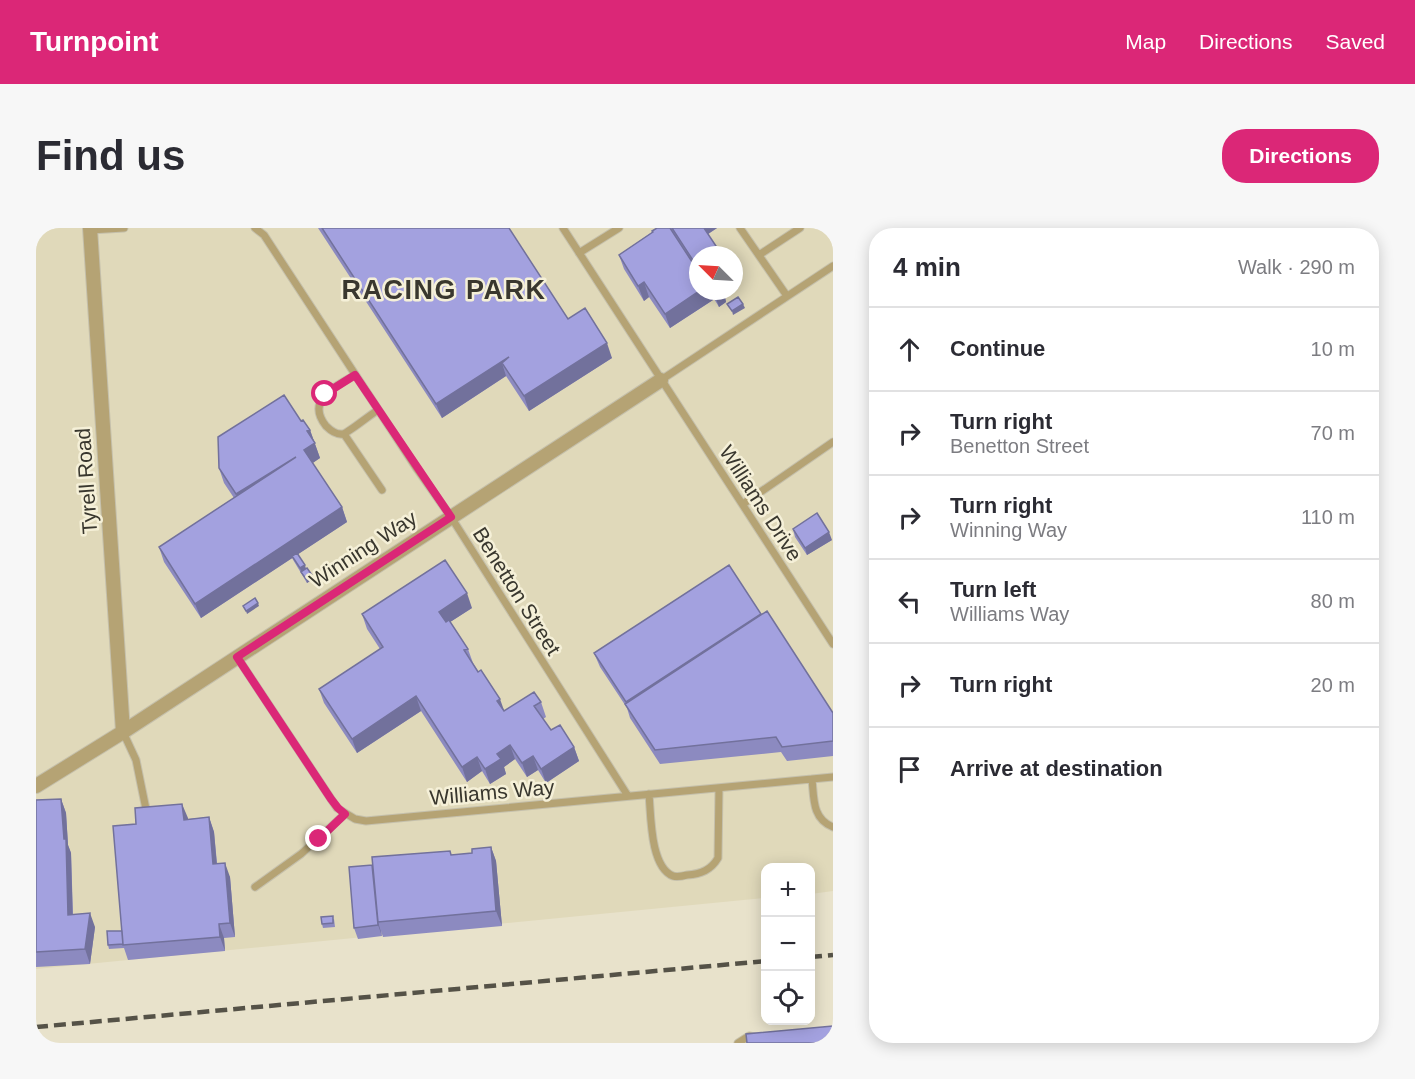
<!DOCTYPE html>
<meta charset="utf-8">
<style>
:root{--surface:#fff;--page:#f7f7f7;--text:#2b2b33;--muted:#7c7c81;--line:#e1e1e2;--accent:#db2777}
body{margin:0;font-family:Arial,sans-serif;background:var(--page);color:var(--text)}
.controls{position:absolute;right:18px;bottom:18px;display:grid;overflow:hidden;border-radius:12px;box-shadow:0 3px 15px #0003}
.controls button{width:54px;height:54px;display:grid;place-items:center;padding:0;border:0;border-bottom:2px solid var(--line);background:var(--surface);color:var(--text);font:30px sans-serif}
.compass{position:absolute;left:653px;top:18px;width:54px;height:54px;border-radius:50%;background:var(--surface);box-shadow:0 3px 15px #0003;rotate:294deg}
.stop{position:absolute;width:18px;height:18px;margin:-14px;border:4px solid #db2777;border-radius:50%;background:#fff}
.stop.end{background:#db2777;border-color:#fff;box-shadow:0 2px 6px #0008}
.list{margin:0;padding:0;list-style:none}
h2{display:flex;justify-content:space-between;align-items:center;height:78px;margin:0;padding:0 24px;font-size:26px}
h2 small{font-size:20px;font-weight:400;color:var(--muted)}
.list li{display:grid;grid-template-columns:39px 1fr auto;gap:18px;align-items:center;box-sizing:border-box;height:84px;padding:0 24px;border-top:2px solid var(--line)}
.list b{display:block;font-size:22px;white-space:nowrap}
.list p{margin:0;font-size:20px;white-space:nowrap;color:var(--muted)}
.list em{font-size:20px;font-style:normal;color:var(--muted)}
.icon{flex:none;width:33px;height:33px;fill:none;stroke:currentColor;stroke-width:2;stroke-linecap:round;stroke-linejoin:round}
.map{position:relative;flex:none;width:797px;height:815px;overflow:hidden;border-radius:24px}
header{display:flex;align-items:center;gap:36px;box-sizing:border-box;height:84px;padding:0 30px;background:var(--accent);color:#fff}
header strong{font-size:28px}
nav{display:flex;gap:33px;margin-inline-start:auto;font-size:21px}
.intro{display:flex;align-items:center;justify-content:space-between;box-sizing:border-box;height:144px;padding:0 36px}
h1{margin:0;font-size:42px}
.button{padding:15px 27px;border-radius:24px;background:var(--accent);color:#fff;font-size:21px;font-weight:700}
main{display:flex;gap:36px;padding:0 36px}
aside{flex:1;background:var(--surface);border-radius:24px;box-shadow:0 3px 15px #0003}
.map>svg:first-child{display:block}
</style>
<header>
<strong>Turnpoint</strong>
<nav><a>Map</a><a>Directions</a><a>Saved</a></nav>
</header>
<div class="intro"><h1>Find us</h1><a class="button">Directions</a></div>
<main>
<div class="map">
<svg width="797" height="815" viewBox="0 0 797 815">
<rect width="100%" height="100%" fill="#e8e2cb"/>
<path fill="#e0d9ba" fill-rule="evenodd" d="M0 0H797V663L775 666 774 640H730L729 670 0 741ZM662 27H698V63H662Z"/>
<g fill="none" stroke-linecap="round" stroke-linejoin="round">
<defs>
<path id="lane" d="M219 0 228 7 381 241 415 289 592 568
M527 0 797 416
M704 0 751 68
M54 2 88 0
M543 25 583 0
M723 27 764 0
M319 147C299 159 269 171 290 198 294 202 300 207 307 206 312 205 335 186 342 182
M625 152 797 38
M308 206 346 262
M707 276 797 214
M201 429 301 580 319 591 330 593 797 549
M87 504 100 532 111 586
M776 551C778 570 776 591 797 599
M613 566C615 587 614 639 637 648 641 649 647 648 651 647 665 646 675 642 682 630L683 560
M219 659 265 626 309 586
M702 815 713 808 719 809"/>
<path id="street" d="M54 0 87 504
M0 558 87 504 625 152"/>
</defs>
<use href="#lane" stroke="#c5c0ac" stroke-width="9"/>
<use href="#street" stroke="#c5c0ac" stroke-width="16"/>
<use href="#lane" stroke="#b5a374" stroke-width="7"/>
<use href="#street" stroke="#b5a374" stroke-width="14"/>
<path stroke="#555247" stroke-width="4.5" stroke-dasharray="12 6" stroke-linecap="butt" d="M774 729 797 727
M0 799 730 733"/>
</g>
<path fill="#8c8ac0" d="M282 0H473L532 91 576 130 493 183 470 148 406 190Z
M621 0H681L672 6 662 27V63H697L689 69 690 74 683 79 674 64 677 72 634 100 613 69 608 73 588 41 583 27 616 4Z
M265 193 274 202 284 230 276 235 306 279 311 294 262 326 270 341 276 347 277 351 271 355 256 330 165 390 128 334 123 319 198 270 188 255 183 240Z
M757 301 796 312 771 327 759 309Z
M436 380 414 394 432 421 437 435 468 483 505 474 510 489 507 491 515 502 538 519 543 533 510 555 502 542 491 549 479 531 468 539 470 546 454 556 446 543 431 554 385 483 321 525 288 475 283 461 344 421 331 401 326 386Z
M725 387 797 485V528L751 533 745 524 624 536 594 490 591 480 564 439 558 425Z
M25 571 30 585 32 617 35 625 37 686 59 699 54 736 0 739V572Z
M173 589 178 604 181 635 194 649 199 709 188 710 189 723 92 732 88 720 73 721 72 717 86 703 152 591Z
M455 619 460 633 466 698 347 709 345 703 346 708 322 711 318 700 336 637 436 625Z
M298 691 299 699 287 700 286 696Z"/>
<path fill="#72719c" d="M666 0H681L669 8Z
M698 45 703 59 698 62Z
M608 54 613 69 608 73 602 58Z
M663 63H673L677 72 634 100 629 86Z
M681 63H697L689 69 690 74 683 79 678 65Z
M707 76 709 80 697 87 696 83Z
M571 115 576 130 493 183 488 168Z
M473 129 466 135 470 148 406 190 400 176Z
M274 202 284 230 274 237 268 222 271 203Z
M260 229 205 281 200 266Z
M306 279 311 294 165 390 159 376Z
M793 304 796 312 771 327 769 320Z
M269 337 270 341 265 344 264 340Z
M276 347 277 351 271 355 270 351Z
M431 365 436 380 408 398 403 384Z
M222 375 223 378 211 386 210 383Z
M725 386 730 400 594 483 590 474Z
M380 468 385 483 321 525 316 511Z
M464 471 469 485 461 473Z
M474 517 479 531 468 539 470 546 454 556 449 541 461 526Z
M538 519 543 533 510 555 505 541Z
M497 528 502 542 491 549 486 535Z
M441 529 446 543 431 554 426 539Z
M25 571 30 585 32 617 35 625 37 701 32 687Z
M146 576 152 590 153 606 148 592Z
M173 589 178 604 182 650 177 636Z
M455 619 460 633 466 698 460 683Z
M189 635 194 649 199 709 194 695Z
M336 637 342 694 345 704 346 708 342 697Z
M54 685 59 699 54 736 49 721Z
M183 696 188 710 189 723 184 709Z"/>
<path fill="#a3a1df" stroke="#72719c" stroke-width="1.5" d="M286 0H473L532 91 549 80 571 115 488 168 466 135 473 129 400 176Z
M621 0H634L662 43V63H663L629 86 608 54 602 58 583 27 617 4 616 3Z
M636 0H668L686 27H662V40Z
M702 69 707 76 696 83 691 76Z
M248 167 265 193 267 192 274 202 271 203 279 215 268 222 306 279 159 376 123 319 260 229 200 266 183 240 182 209Z
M781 285 793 304 769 320 757 301Z
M261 325 269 337 264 340 256 328Z
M409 332 431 365 403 384 410 394 413 392 432 421 428 422 442 444 445 442 464 471 461 473 468 483 498 464 505 474 498 478 515 502 524 497 538 519 505 541 497 528 486 535 474 517 461 526 465 531 449 541 441 529 426 539 380 468 316 511 283 461 347 419 326 386Z
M693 337 725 386 590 474 558 425Z
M271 340 276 347 270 351 265 344Z
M219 370 222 375 210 383 207 378Z
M731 383 797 485V513L746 519 740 509 619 522 589 476Z
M25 571 28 611H30L32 687 54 685 49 721 0 724V572Z
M146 576 148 592 173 589 177 636 189 635 194 695 183 696 184 709 87 717 77 598 100 596 99 580Z
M455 619 460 683 342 694 336 629 414 623 415 627 436 625V621Z
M336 637 342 697 318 700 313 639Z
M297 688V695L286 696 285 689Z
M71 703H86L87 716 72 717Z
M797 798V815H711L710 806Z"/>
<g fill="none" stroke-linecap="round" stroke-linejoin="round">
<path stroke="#db2777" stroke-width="8" d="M283 611 309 586 302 580 295 571 201 429 415 289 319 147 289 166"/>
</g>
<g text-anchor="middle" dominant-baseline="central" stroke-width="5" stroke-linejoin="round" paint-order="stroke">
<g font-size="21" fill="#39372e" stroke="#f5f0d8">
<text transform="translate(50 253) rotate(-94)">Tyrell Road</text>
<text transform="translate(725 275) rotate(57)">Williams Drive</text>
<text transform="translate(327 321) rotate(-33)">Winning Way</text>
<text transform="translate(481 363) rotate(58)">Benetton Street</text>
<text transform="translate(456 564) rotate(-5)">Williams Way</text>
</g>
<g font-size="27" font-weight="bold" letter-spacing="1.5" fill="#39372e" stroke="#f5f0d8">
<text x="408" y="62">RACING PARK</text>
</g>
</g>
</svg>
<div class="controls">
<button>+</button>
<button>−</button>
<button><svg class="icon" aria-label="locate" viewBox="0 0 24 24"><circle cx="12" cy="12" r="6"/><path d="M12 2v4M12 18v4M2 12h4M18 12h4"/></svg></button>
</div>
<svg class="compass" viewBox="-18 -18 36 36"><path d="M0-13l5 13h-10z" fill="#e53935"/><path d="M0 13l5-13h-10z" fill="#7c7c81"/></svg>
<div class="stop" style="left:289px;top:166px"></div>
<div class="stop end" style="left:283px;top:611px"></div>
</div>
<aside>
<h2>4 min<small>Walk · 290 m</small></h2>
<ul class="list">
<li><svg class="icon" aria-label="ahead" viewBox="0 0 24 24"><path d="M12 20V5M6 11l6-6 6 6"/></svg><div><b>Continue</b></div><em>10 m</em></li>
<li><svg class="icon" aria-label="right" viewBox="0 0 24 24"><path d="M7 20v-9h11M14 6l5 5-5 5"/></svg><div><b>Turn right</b><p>Benetton Street</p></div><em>70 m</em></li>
<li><svg class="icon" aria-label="right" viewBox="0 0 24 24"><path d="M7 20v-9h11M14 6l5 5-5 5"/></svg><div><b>Turn right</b><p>Winning Way</p></div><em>110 m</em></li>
<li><svg class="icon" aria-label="left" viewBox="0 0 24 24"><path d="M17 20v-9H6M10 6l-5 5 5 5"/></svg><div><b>Turn left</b><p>Williams Way</p></div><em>80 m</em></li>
<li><svg class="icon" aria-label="right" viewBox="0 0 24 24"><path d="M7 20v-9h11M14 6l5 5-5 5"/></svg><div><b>Turn right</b></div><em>20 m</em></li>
<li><svg class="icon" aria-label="arrive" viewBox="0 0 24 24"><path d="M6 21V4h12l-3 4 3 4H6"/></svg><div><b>Arrive at destination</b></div></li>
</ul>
</aside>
</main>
